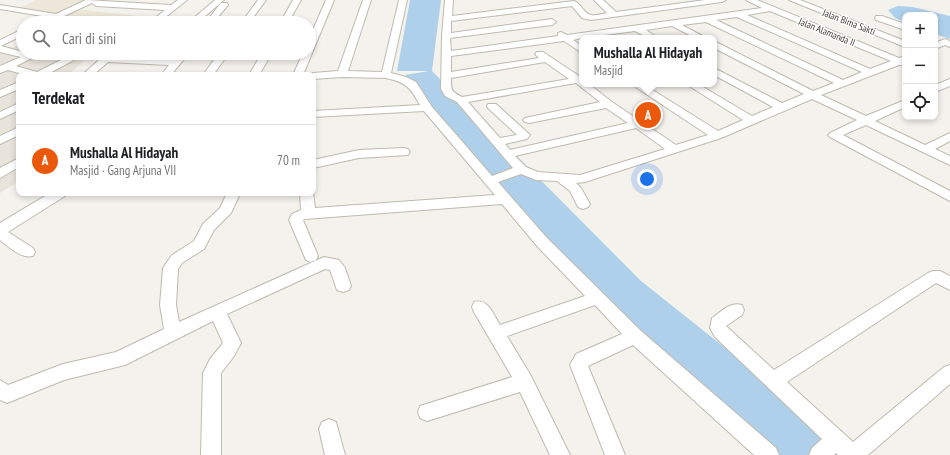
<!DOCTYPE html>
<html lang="id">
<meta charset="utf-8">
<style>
:root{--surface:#fff;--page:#f2f2f2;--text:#202124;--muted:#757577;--line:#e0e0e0;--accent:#ea580c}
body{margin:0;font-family:"PT Sans Narrow",sans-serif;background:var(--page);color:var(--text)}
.controls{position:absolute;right:12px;top:12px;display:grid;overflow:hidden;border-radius:8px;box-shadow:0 2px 6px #0003}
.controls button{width:36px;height:36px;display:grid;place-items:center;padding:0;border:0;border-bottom:1px solid var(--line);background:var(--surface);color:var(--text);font:20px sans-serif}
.you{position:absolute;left:647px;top:179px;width:14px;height:14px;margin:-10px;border:3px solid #fff;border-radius:50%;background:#1a73e8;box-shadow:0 0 0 6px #1a73e833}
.badge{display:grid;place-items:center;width:26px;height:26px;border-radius:50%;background:var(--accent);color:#fff;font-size:13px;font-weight:700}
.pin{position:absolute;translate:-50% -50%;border:2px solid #fff;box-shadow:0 1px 4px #0006}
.popup{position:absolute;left:579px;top:35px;width:138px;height:52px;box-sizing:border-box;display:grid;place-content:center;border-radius:8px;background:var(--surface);filter:drop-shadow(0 1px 3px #0005);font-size:13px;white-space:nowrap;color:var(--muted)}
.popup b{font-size:15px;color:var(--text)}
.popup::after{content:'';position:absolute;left:50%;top:100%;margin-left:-8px;border:8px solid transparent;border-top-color:var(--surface)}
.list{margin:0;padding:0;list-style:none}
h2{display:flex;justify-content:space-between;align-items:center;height:52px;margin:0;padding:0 16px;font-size:17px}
h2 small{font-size:13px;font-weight:400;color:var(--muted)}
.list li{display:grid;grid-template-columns:26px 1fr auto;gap:12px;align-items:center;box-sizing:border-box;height:72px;padding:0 16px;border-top:1px solid var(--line)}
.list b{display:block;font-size:15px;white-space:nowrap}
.list p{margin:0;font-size:13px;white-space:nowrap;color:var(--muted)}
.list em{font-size:13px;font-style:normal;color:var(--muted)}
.icon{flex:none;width:22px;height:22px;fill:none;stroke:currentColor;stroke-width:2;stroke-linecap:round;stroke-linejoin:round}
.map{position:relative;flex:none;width:950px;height:455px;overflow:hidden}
.search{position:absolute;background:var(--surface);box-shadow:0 2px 6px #0003;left:16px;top:16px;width:300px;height:44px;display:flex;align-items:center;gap:10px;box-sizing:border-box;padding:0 14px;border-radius:22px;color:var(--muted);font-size:15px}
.panel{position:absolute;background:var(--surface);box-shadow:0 2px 6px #0003;left:16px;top:72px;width:300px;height:124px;border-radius:8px}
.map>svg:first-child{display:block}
</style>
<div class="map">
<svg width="950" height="455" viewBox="0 0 950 455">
<rect width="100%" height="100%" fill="#f4f2ec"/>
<path fill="#e8e4db" d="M23 42V53H93L68 75H19V181L0 193V46L12 48Z"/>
<path fill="#ece7d8" d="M37 0H89L57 15 17 9Z
M76 9 155 18 149 23H46Z"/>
<path fill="#d0e4b9" d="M77 16 100 19 92 23 64 22Z"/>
<path fill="#afd0ea" d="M410 0H441L432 71 641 281 860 455H763L610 311 405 75 429 71H397Z
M898 6 913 7 950 16V39L935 34V15H905V22L895 18 888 10Z"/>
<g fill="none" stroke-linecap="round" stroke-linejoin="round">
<defs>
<path id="minor" d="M86 0 171 5 178 0H187L158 23H149L165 10 96 6 92 3 49 23 45 20 48 17 0 9V5L56 14Z
M215 0H224L197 23H188Z
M258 0H266L249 23H241Z
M293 0H301L288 23H280Z
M326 0H334L303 75H293L303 53H309V39Z
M363 0H371L348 71 382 72 399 0H407L391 73 406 77 416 82 432 107 492 176 513 168 457 102 445 96 441 89 442 36 445 0H453L452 16 574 1C581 3 584 14 591 15 596 16 602 14 607 13L594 0H603L616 12 705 0H726L722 2 591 20 582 18 572 6 451 21V33L552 19 556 22 552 25 450 38 451 51 558 36V33L561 32 567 35 762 8 746 0H757L899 58 905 56V65H899L821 95 866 116 905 100V107L875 121 925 145 950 133V141L935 149 950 156V165L866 125 843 135 950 191V201L830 137 828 135 830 133 857 120 812 99 721 138 585 182 576 183 581 188 590 204 588 207 583 209 578 207 570 191 557 181 536 180 521 174 498 182 547 238 641 331 776 448 779 455H754L633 345 588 366 625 455H605L570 365 576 354 622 334 595 305 507 336 531 376 570 455H550L520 392 427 421 420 418 418 412 420 406 512 377 474 312 472 307 474 302C488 298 493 314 500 325L585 296 537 246 502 204 305 219 303 220 318 256 316 260 311 262 306 260 289 220 292 214 301 210 300 193 313 192 315 208 495 195 424 111 313 117V111L420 105C410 87 407 83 386 78L342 77 313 79V75H309L313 73 338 71ZM770 11 891 61 870 69 747 15ZM737 17 862 72 843 80 716 20ZM706 22 834 83 813 91 714 41V48L804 94 782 103 714 68V75L773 107 752 116 698 84H686L743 120 718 131 643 84H631L708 135 676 145 612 102 589 84H582V78L543 52H537L535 54 539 58 451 72V56L564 41 582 53V46L573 40 582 38 635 31 648 38H658L646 30 672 26 695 38H706L682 25ZM545 62 569 79 462 97C451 91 451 91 451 78ZM576 83 600 102 525 118 523 120 525 122 529 123 606 108 628 123 510 150 505 144 527 139 530 135 528 133 496 104H488L487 106 488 108 517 135 500 138 468 102ZM636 128 665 149 580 175 538 172 526 167 515 156Z
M789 0H800L905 41V47Z
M221 3H227L228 5 213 23H205Z
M876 16H882L905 24V30L876 20 875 18Z
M23 29V35L1 46 23 52V53H42L16 66 37 72 75 53H87L46 75H26L8 70 0 73V66L21 57 0 52V40Z
M945 39 950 41V47L945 45 935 49V43Z
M107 53H118L114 57 174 59 179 53H189L171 75H161L169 65 108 62 93 75H82Z
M219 53H229L213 75H203Z
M262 53H272L259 75H249Z
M950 79V86L935 92V85Z
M19 82V89L0 97V90Z
M19 103V110L0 119V112Z
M19 127V135L0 144V136Z
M404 148 408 149 410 152 408 155 359 158 313 168V160L359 150Z
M19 158V167L0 178V168Z
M50 193H67L65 196 8 232 33 248 35 252 33 256C21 259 9 247 0 240V223Z
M227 193H237L239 196 231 213 214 230 204 249 182 263 178 269 176 305 179 322 324 257 339 260 345 268 351 286 349 290 343 292 337 290 330 270 325 269 227 314 241 343 234 356 221 373V455H201L203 373 210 359 223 343 213 321 125 365 64 380 7 403 0 400V380L8 385 63 364 116 352 164 329 160 305 163 268 172 255 194 241 203 224 220 208Z
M933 271H940L950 276V290L936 283 787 382 853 442 944 367 950 365V384L868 455H838L836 453 834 455H809L812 448 822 439 715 337 710 328 712 318C721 312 730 301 742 305L744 310 742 315 726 326 774 370 928 273Z
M329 419 336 422 345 455H325L319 429 322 422Z"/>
</defs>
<use href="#minor" stroke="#bfbaaf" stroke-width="2"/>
<use href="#minor" fill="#fff" fill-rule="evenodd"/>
</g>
<g text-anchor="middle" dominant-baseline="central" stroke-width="3" stroke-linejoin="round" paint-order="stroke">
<g font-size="10" fill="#48433a" stroke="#fff">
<text transform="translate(849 22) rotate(21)">Jalan Bima Sakti</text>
<text transform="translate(827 32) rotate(22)">Jalan Alamanda II</text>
</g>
</g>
</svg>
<div class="controls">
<button>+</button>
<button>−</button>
<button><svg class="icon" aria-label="locate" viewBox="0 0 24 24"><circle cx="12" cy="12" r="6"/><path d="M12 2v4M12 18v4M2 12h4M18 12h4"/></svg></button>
</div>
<div class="you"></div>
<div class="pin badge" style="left:648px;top:115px">A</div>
<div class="popup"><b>Mushalla Al Hidayah</b>Masjid</div>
<div class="search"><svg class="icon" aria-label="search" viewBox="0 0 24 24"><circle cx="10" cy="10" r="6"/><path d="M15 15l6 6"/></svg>Cari di sini</div>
<section class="panel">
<h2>Terdekat<small></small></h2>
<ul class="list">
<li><span class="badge">A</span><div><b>Mushalla Al Hidayah</b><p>Masjid · Gang Arjuna VII</p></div><em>70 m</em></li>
</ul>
</section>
</div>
